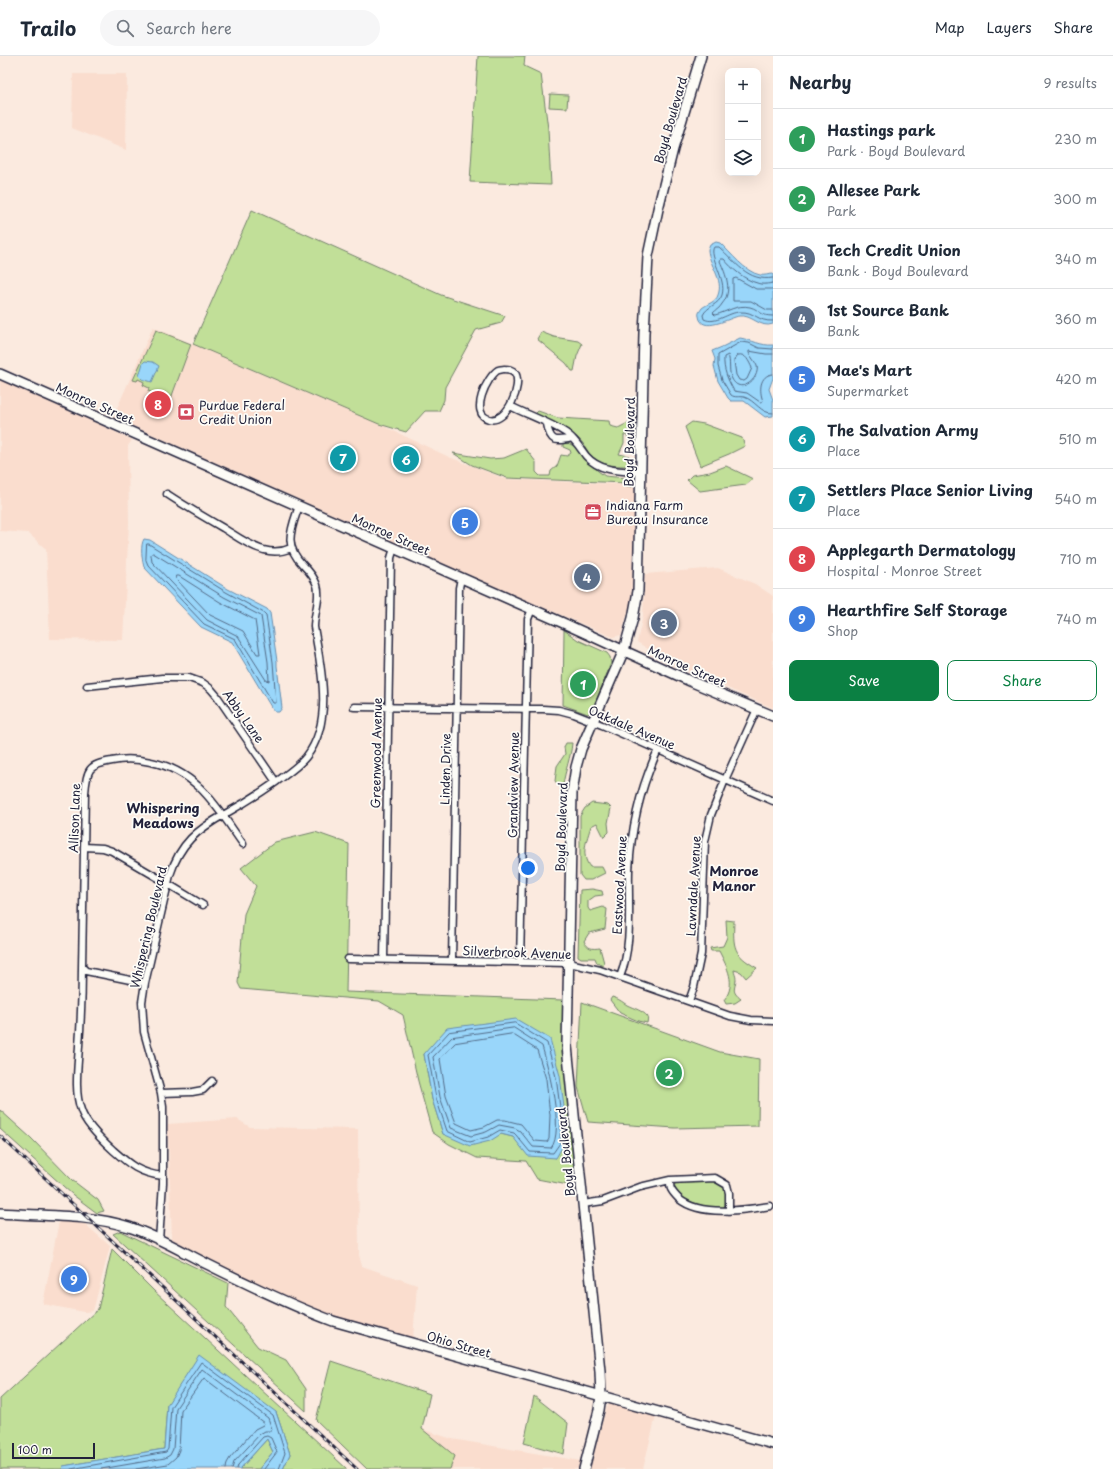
<!DOCTYPE html>
<meta charset="utf-8">
<style>
:root{--surface:#fff;--page:#f6f6f7;--text:#1f2937;--muted:#747a83;--line:#e0e1e3;--accent:#0b8043}
body{margin:0;font-family:"Playpen Sans",sans-serif;background:var(--page);color:var(--text)}
.controls{position:absolute;right:12px;top:12px;display:grid;overflow:hidden;border-radius:8px;box-shadow:0 4px 16px #0002}
.controls button{width:36px;height:36px;display:grid;place-items:center;padding:0;border:0;border-bottom:1px solid var(--line);background:var(--surface);color:var(--text);font:20px sans-serif}
.scale{position:absolute;left:12px;bottom:10px;width:83px;box-sizing:border-box;padding-left:4px;border:2px solid #22223b;border-top:0;font-size:11px;line-height:14px;white-space:nowrap;color:#22223b;-webkit-text-stroke:3px #fdfcf7;paint-order:stroke}
.you{position:absolute;left:528px;top:812px;width:14px;height:14px;margin:-10px;border:3px solid #fff;border-radius:50%;background:#1a73e8;box-shadow:0 0 0 6px #1a73e833}
.badge{display:grid;place-items:center;width:26px;height:26px;border-radius:50%;background:var(--accent);color:#fff;font-size:13px;font-weight:700}
.pin{position:absolute;translate:-50% -50%;border:2px solid #fff;box-shadow:0 1px 4px #0006}
.list{margin:0;padding:0;list-style:none}
h2{display:flex;justify-content:space-between;align-items:center;height:52px;margin:0;padding:0 16px;font-size:17px}
h2 small{font-size:13px;font-weight:400;color:var(--muted)}
.list li{display:grid;grid-template-columns:26px 1fr auto;gap:12px;align-items:center;box-sizing:border-box;height:60px;padding:0 16px;border-top:1px solid var(--line)}
.list b{display:block;font-size:15px;white-space:nowrap}
.list p{margin:0;font-size:13px;white-space:nowrap;color:var(--muted)}
.list em{font-size:13px;font-style:normal;color:var(--muted)}
.actions{display:flex;gap:8px;padding:12px 16px}
.actions a{flex:1;padding:9px 0;border:1px solid var(--accent);border-radius:8px;text-align:center;font-size:14px;color:var(--accent)}
.actions .main{background:var(--accent);color:#fff}
.icon{flex:none;width:22px;height:22px;fill:none;stroke:currentColor;stroke-width:2;stroke-linecap:round;stroke-linejoin:round}
.map{position:relative;flex:none;width:773px;height:1413px;overflow:hidden}
header{display:flex;align-items:center;gap:24px;box-sizing:border-box;height:56px;padding:0 20px;background:var(--surface);border-bottom:1px solid var(--line)}
header strong{font-size:19px}
nav{display:flex;gap:22px;margin-inline-start:auto;font-size:14px}
.search{width:280px;height:36px;background:var(--page);display:flex;align-items:center;gap:10px;box-sizing:border-box;padding:0 14px;border-radius:22px;color:var(--muted);font-size:15px}
main{display:flex}
aside{flex:1;background:var(--surface)}
.map>svg:first-child{display:block}
</style>
<header>
<strong>Trailo</strong>
<div class="search"><svg class="icon" aria-label="search" viewBox="0 0 24 24"><circle cx="10" cy="10" r="6"/><path d="M15 15l6 6"/></svg>Search here</div>
<nav><a>Map</a><a>Layers</a><a>Share</a></nav>
</header>
<main>
<div class="map">
<svg width="773" height="1413" viewBox="0 0 773 1413">
<rect width="100%" height="100%" fill="#fbeadf"/>
<filter id="ink" filterUnits="userSpaceOnUse"><feTurbulence type="fractalNoise" baseFrequency=".025" numOctaves="2"/><feDisplacementMap in="SourceGraphic" scale="8" xChannelSelector="R" yChannelSelector="G"/><feConvolveMatrix kernelMatrix="1 2 1 2 8 2 1 2 1" color-interpolation-filters="sRGB"/></filter>
<g filter="url(#ink)">
<path fill="#faddce" d="M73 18H127L126 94 72 72Z
M153 271 379 368 449 401 506 423 635 429 634 469 631 545 621 579 613 581 500 533 113 361Z
M0 323 51 345 132 384 128 390 129 467 123 584 50 583 46 493 28 477 0 475Z
M718 512 755 528 773 540V652L670 607 637 586 643 560 645 518Z
M237 1063 250 1071 358 1073 359 1199 362 1210 417 1229 413 1282 349 1266 319 1256 245 1223 172 1185 168 1068Z
M59 1165 85 1168 110 1190 93 1255 84 1256 43 1248Z
M614 1347 656 1360 643 1413H590L606 1353 609 1348Z
M422 1373 452 1383 581 1405 578 1413H406Z"/>
<path fill="#c1df98" stroke="#72806a" fill-rule="evenodd" d="M478 0H525L524 10 541 18 548 73 551 129 470 126Z
M550 38 568 39 567 52 549 51Z
M252 154 441 239 505 260 501 267 476 274 445 331 444 344 439 355H425L406 376 379 368 193 288Z
M156 274 191 288 170 345 148 335 149 332 143 329 144 326 138 323 137 325 133 324Z
M541 276 554 281 578 285 582 288 577 300 574 315H572L566 307 537 283Z
M538 355 558 362 609 365 610 370 618 372 628 367 634 374 633 386H630L627 379H624V387L619 398 629 400 632 404 629 410C614 410 600 410 589 397 586 393 583 386 578 382 565 371 552 365 535 358Z
M692 366 704 368 742 382 745 390 729 398 700 410 685 371Z
M566 386 576 391 580 398 598 415 605 420 626 422 632 425V431L627 430 625 427 507 422 472 409 453 397 490 403 504 402 526 393 536 406V416L540 420H550L551 415 557 410 561 399 567 400 571 397 570 394 563 391V387Z
M726 410 753 423 746 429 700 435 687 424 692 419 710 416Z
M564 574 578 584 607 597 610 601 611 607 593 653 588 658 563 649Z
M566 687H572C571 701 565 714 563 729L559 730 555 725 557 710 565 698 564 691Z
M592 747 608 749 611 752 608 767 609 776 604 781 597 767 591 770C587 784 580 798 590 811H602L605 817 591 824H584L580 819V760L585 752Z
M315 776 349 788 346 936 563 944 562 988 575 1124 568 1129 537 1123 526 1105 477 1102 449 1088 432 1076 418 1025 403 959 379 945 241 933 238 927 244 858 256 830 241 812 275 786ZM424 998 556 1102 513 1081 501 1078H443L432 1043Z
M592 833 602 835 603 839 595 840 588 845V852L590 855 603 851 607 853 605 873 589 877 584 885C588 893 592 893 600 892L604 907 603 910 597 907 595 902H581L578 900 580 834Z
M726 864 734 865C733 892 733 898 757 912L746 922 741 916 734 914C734 917 736 920 736 923 735 934 731 935 741 943L735 947 726 948 724 944C737 928 727 911 719 895H711L710 892 723 890 727 881Z
M612 941C619 943 621 945 627 949 635 953 642 954 648 961L647 967 638 965 620 957 610 944Z
M582 946 720 996 759 1003 758 1070 675 1072 588 1066 578 1031Z
M0 1054 31 1082 72 1124 98 1144 104 1155 97 1157 73 1139 0 1073Z
M708 1124C725 1129 728 1131 725 1150L722 1152C702 1150 689 1149 674 1134L675 1127Z
M120 1175 228 1227 226 1251 258 1291 286 1304 306 1333V1355L113 1178Z
M112 1193 154 1235 347 1413H283L290 1398 276 1356 167 1349 164 1393 64 1410 62 1413H0V1343L98 1253Z
M331 1305 430 1338 422 1373 455 1400 450 1413H367L316 1364Z
M534 1340 568 1367 564 1398 524 1387Z
M267 1383 273 1396 259 1413H240Z"/>
<path fill="#99d6fa" stroke="#698eae" d="M716 186 720 187C731 197 745 216 760 219 764 220 769 218 773 218V268C760 273 752 258 739 260 731 261 701 279 699 260 698 257 700 255 702 252 707 248 716 246 718 239 724 223 709 209 708 194L710 189Z
M740 282C752 284 761 290 773 289V322L769 333 773 344V360L765 361 744 345H731L728 342 718 325 714 310 715 303 712 295 722 291Z
M145 305 153 306 159 310 152 326 142 323 139 320 143 307Z
M144 483 150 484 228 533 267 553 270 557 277 605V610L282 652 279 656H275L271 651 232 586 201 571 144 511C142 504 140 489 144 483Z
M516 963 550 983 560 1020 565 1059 564 1088 556 1102 528 1100 513 1081 501 1078 490 1085 470 1090 443 1078 432 1043 424 998 447 972Z
M199 1299 276 1356 290 1398 283 1413H259L273 1396 267 1383 240 1413H62L63 1410 164 1393 167 1349Z"/>
<g fill="none" stroke-linecap="round" stroke-linejoin="round">
<path stroke="#526a87" stroke-width="1" d="M773 222C747 226 736 206 719 191H714C708 200 727 223 722 239 719 249 707 250 703 259L704 263C716 269 728 256 740 256 755 255 757 266 773 265
M773 227C768 228 762 229 757 227 745 224 732 213 724 203H721L720 205C726 219 733 235 722 248 720 252 716 254 713 257L715 259C727 256 737 248 750 251 761 254 759 260 773 260
M773 233H756L736 222 733 223V245H751L767 254H773
M773 293 759 292 749 287 741 286 718 299V310L722 324 731 339C735 342 739 340 744 341 755 344 761 358 773 357
M773 298H766L749 295V297C751 301 755 305 757 310 760 323 740 339 732 323 728 316 731 306 728 299L724 301C723 314 728 324 734 335L747 337 760 346 763 345C759 335 759 319 773 318
M738 299C746 297 749 306 752 312L747 323 744 325 739 324 736 319 734 305Z
M147 488H149L226 536 264 557 266 559 273 606 276 647H273L235 583 204 568 148 509 146 504Z
M153 497 224 541 261 560 268 606 269 625 266 624 238 580 207 564 152 506 151 499Z
M176 520H179L220 546 255 564 260 598H257L243 575 210 559 176 523Z
M515 967 547 987 556 1021 561 1059 560 1087 553 1097 530 1096 516 1079 514 1077 500 1074 488 1081 470 1086 447 1075 436 1042 428 999 449 976Z
M514 972 542 990C548 1011 565 1075 551 1092L533 1091 520 1075 515 1072 499 1069 486 1076 471 1080 451 1072 440 1041 433 1001 452 981Z
M512 978 537 994 546 1023 550 1059 549 1083 547 1086 535 1085 521 1068 505 1064H497L484 1071 471 1074 456 1067 446 1040 440 1003 455 987Z
M71 1413 166 1396 168 1393 171 1351 201 1306 273 1359 285 1397 279 1413
M101 1413 165 1402 170 1399 173 1393 176 1352 202 1313 268 1362 272 1373 271 1375H265L260 1378 234 1406 232 1413
M136 1413 168 1408 176 1401 179 1394 181 1354 204 1322 264 1367 263 1369 255 1373 230 1402 227 1407 226 1413
M237 1413 238 1409 263 1381 267 1380 271 1382 277 1396 264 1413"/>
<defs>
<path id="street" d="M504 313C508 313 512 313 515 317 523 329 507 368 489 363 469 358 487 321 498 314 499 314 503 313 504 313Z
M510 350C528 359 549 366 566 377 575 383 580 392 586 400 600 416 621 415 640 416
M547 368C550 386 555 386 572 382
M167 438C185 450 204 461 223 472 236 480 249 490 264 494 274 497 282 496 291 492
M87 630 162 622H189L203 627 211 633 217 640 276 726
M354 651 543 653 559 654 574 658 602 669 773 745
M84 791 103 792 112 795 160 823 203 849
M348 903 569 907 600 914 730 960 751 964 773 965
M384 903 391 502 394 492
M452 904 459 532 461 522
M520 906 528 563 532 553
M82 911C82 937 81 964 79 990 78 1009 74 1036 81 1054 85 1068 102 1084 113 1094 130 1109 139 1117 163 1120
M620 921C633 888 628 850 629 815 631 773 640 732 658 694
M145 927 86 915 82 911 85 737C87 713 88 709 112 705 126 702 138 703 151 706 198 715 218 753 243 788
M689 945 694 931 701 898 705 785 711 759 725 724 757 653
M161 1037 192 1036 203 1034 212 1025
M670 1124C670 1127 670 1131 671 1133 673 1137 676 1140 679 1143 701 1161 744 1154 770 1150
M583 1148 603 1145 640 1131 670 1124 715 1122 727 1129 729 1137V1155
M159 1184 163 1127V1051L161 1037 144 976 142 946 145 927 170 819C180 787 197 774 225 758 243 748 259 738 276 726 287 718 298 711 306 701 334 666 321 611 314 571 314 557 321 543 317 529 314 521 309 515 303 509 283 489 291 474 299 450"/>
<path id="secondary" d="M0 318 561 566 690 625 773 660
M0 1157C43 1160 88 1158 129 1171 157 1180 183 1196 209 1209 249 1229 290 1249 333 1265L773 1388
M584 1413 599 1354 601 1340 600 1315 567 990 572 737 576 711 581 693 624 594 633 562 638 535 644 277 648 200 658 153 673 93 701 0"/>
</defs>
<use href="#street" stroke="#22223b" stroke-width="9"/>
<use href="#secondary" stroke="#22223b" stroke-width="12"/>
<use href="#street" stroke="#fdfcf7" stroke-width="6"/>
<use href="#secondary" stroke="#fdfcf7" stroke-width="9"/>
<defs>
<path id="rail" d="M0 1080 357 1413"/>
</defs>
<use href="#rail" stroke="#22223b" stroke-width="3"/>
<use href="#rail" stroke="#fdfcf7" stroke-width="1.5" stroke-dasharray="4.5" stroke-linecap="butt"/>
</g>
</g>
<defs>
<symbol id="bank-square" viewBox="-11 -11 22 22"><rect x="-9" y="-9" width="18" height="18" rx="4" fill="#d1495b" stroke="#fdfcf7"/><path d="M-6-4H6V4H-6ZM0-2.3a2.3 2.3 0 1 0 0 4.6a2.3 2.3 0 1 0 0-4.6Z" fill="#fff"/></symbol>
<symbol id="office-square" viewBox="-11 -11 22 22"><rect x="-9" y="-9" width="18" height="18" rx="4" fill="#d1495b" stroke="#fdfcf7"/><path d="M-6-3h4V-5.5h4V-3h4V5H-6ZM-1-4.5V-3h2v-1.5ZM-6 0V1H6V0Z" fill="#fff"/></symbol>
</defs>
<g fill-rule="evenodd">
<use href="#bank-square" x="176" y="346" width="20" height="20"/>
<use href="#office-square" x="583" y="446" width="20" height="20"/>
</g>
<g text-anchor="middle" dominant-baseline="central" stroke-width="3.5" stroke-linejoin="round" paint-order="stroke">
<g font-size="12" fill="#22223b" stroke="#fdfcf7">
<text transform="translate(670 64) rotate(-74)">Boyd Boulevard</text>
<text transform="translate(95 347) rotate(24)">Monroe Street</text>
<text transform="translate(629 386) rotate(-89)">Boyd Boulevard</text>
<text transform="translate(391 478) rotate(24)">Monroe Street</text>
<text transform="translate(687 610) rotate(24)">Monroe Street</text>
<text transform="translate(244 660) rotate(55)">Abby Lane</text>
<text transform="translate(632 671) rotate(23)">Oakdale Avenue</text>
<text transform="translate(376 697) rotate(-89)">Greenwood Avenue</text>
<text transform="translate(445 713) rotate(-89)">Linden Drive</text>
<text transform="translate(513 729) rotate(-89)">Grandview Avenue</text>
<text transform="translate(74 762) rotate(-88)">Allison Lane</text>
<text transform="translate(561 771) rotate(-88)">Boyd Boulevard</text>
<text transform="translate(619 829) rotate(-87)">Eastwood Avenue</text>
<text transform="translate(693 830) rotate(-87)">Lawndale Avenue</text>
<text transform="translate(148 871) rotate(-77)">Whispering Boulevard</text>
<text transform="translate(517 896) rotate(2)">Silverbrook Avenue</text>
<text transform="translate(565 1096) rotate(-96)">Boyd Boulevard</text>
<text transform="translate(459 1288) rotate(16)">Ohio Street</text>
</g>
<g font-size="12" fill="#22223b" stroke="#fdfcf7" text-anchor="start">
<text x="199" y="349">Purdue Federal<tspan x="199" dy="14">Credit Union</tspan></text>
<text x="606" y="449">Indiana Farm<tspan x="606" dy="14">Bureau Insurance</tspan></text>
</g>
<g font-size="13" font-weight="bold" fill="#22223b" stroke="#fdfcf7">
<text x="163" y="751">Whispering<tspan x="163" dy="15">Meadows</tspan></text>
<text x="734" y="814">Monroe<tspan x="734" dy="15">Manor</tspan></text>
</g>
</g>
</svg>
<div class="controls">
<button>+</button>
<button>−</button>
<button><svg class="icon" aria-label="layers" viewBox="0 0 24 24"><path d="M12 4l9 5-9 5-9-5zM3 14l9 5 9-5"/></svg></button>
</div>
<div class="scale">100 m</div>
<div class="you"></div>
<div class="pin badge" style="left:583px;top:628px;background:#2e9e5b">1</div>
<div class="pin badge" style="left:669px;top:1017px;background:#2e9e5b">2</div>
<div class="pin badge" style="left:664px;top:567px;background:#5c6f8a">3</div>
<div class="pin badge" style="left:587px;top:521px;background:#5c6f8a">4</div>
<div class="pin badge" style="left:465px;top:466px;background:#3f7fe0">5</div>
<div class="pin badge" style="left:406px;top:403px;background:#0f9aa8">6</div>
<div class="pin badge" style="left:343px;top:402px;background:#0f9aa8">7</div>
<div class="pin badge" style="left:158px;top:348px;background:#e0444e">8</div>
<div class="pin badge" style="left:74px;top:1223px;background:#3f7fe0">9</div>
</div>
<aside>
<h2>Nearby<small>9 results</small></h2>
<ul class="list">
<li><span class="badge" style="background:#2e9e5b">1</span><div><b>Hastings park</b><p>Park · Boyd Boulevard</p></div><em>230 m</em></li>
<li><span class="badge" style="background:#2e9e5b">2</span><div><b>Allesee Park</b><p>Park</p></div><em>300 m</em></li>
<li><span class="badge" style="background:#5c6f8a">3</span><div><b>Tech Credit Union</b><p>Bank · Boyd Boulevard</p></div><em>340 m</em></li>
<li><span class="badge" style="background:#5c6f8a">4</span><div><b>1st Source Bank</b><p>Bank</p></div><em>360 m</em></li>
<li><span class="badge" style="background:#3f7fe0">5</span><div><b>Mae's Mart</b><p>Supermarket</p></div><em>420 m</em></li>
<li><span class="badge" style="background:#0f9aa8">6</span><div><b>The Salvation Army</b><p>Place</p></div><em>510 m</em></li>
<li><span class="badge" style="background:#0f9aa8">7</span><div><b>Settlers Place Senior Living</b><p>Place</p></div><em>540 m</em></li>
<li><span class="badge" style="background:#e0444e">8</span><div><b>Applegarth Dermatology</b><p>Hospital · Monroe Street</p></div><em>710 m</em></li>
<li><span class="badge" style="background:#3f7fe0">9</span><div><b>Hearthfire Self Storage</b><p>Shop</p></div><em>740 m</em></li>
</ul>
<div class="actions"><a class="main">Save</a><a>Share</a></div>
</aside>
</main>
